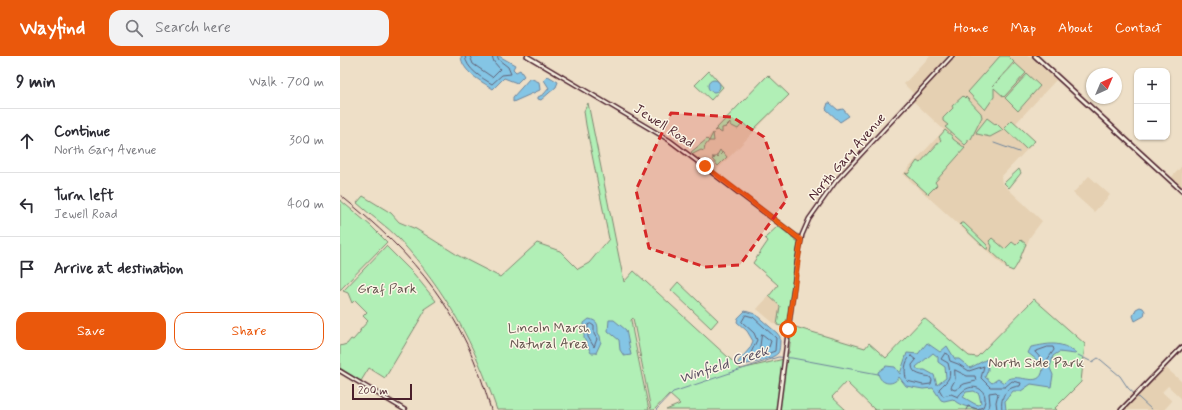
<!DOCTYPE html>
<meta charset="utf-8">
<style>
:root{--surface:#fff;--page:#f2f2f3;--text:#2b2b33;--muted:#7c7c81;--line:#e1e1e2;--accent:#ea580c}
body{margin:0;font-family:Mynerve,sans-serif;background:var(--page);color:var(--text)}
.controls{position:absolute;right:12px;top:12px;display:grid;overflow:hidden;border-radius:8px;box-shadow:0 1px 3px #0004}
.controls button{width:36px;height:36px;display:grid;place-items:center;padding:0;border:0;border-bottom:1px solid var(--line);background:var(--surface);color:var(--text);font:20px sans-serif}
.compass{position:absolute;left:746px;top:12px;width:36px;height:36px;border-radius:50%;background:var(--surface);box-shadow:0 1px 3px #0004;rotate:44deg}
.scale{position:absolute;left:12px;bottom:10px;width:60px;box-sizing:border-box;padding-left:4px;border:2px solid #4a1f2b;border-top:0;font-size:11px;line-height:14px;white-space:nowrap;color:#4a1f2b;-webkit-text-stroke:3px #fcf5e5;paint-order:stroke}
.stop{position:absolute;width:12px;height:12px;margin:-9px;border:3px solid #ea580c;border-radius:50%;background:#fff}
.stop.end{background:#ea580c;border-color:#fff;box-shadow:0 1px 4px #0008}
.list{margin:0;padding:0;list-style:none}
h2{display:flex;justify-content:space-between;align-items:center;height:52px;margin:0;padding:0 16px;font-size:17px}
h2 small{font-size:13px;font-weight:400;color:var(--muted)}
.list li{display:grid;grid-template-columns:26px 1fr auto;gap:12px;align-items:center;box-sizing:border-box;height:64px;padding:0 16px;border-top:1px solid var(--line)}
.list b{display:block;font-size:15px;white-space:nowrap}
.list p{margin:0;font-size:13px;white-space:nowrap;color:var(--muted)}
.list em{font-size:13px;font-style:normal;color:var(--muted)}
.actions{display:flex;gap:8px;padding:12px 16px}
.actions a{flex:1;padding:9px 0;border:1px solid var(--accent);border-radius:12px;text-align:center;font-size:14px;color:var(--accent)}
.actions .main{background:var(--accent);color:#fff}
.icon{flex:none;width:22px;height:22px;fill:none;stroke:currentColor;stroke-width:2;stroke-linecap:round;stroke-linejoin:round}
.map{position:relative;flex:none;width:842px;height:354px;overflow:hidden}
header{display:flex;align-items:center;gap:24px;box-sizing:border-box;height:56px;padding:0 20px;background:var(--accent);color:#fff}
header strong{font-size:19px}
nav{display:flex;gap:22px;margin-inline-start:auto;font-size:14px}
.search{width:280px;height:36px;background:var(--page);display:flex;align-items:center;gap:10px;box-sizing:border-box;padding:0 14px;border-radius:12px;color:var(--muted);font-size:15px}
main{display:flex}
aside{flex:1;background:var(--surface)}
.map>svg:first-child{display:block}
</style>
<header>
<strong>Wayfind</strong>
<div class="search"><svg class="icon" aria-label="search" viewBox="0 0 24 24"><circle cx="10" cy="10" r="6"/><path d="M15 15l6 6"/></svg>Search here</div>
<nav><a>Home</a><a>Map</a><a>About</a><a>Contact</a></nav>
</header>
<main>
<aside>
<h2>9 min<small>Walk · 700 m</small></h2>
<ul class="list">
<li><svg class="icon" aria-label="ahead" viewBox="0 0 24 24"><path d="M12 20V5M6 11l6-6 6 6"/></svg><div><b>Continue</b><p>North Gary Avenue</p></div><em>300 m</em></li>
<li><svg class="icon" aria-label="left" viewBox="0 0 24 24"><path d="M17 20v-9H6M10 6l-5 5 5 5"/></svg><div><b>Turn left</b><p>Jewell Road</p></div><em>400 m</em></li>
<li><svg class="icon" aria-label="arrive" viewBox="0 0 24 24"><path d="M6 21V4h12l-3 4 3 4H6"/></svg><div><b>Arrive at destination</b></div></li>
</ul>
<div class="actions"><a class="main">Save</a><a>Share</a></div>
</aside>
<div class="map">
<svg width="842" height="354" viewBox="0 0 842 354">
<rect width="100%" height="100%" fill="#eedfc7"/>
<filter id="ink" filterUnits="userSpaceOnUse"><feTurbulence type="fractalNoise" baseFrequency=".025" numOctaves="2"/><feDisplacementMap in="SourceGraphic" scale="8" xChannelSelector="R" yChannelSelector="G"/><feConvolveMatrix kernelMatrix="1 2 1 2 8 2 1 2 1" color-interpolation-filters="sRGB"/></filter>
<g filter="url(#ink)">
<path fill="#e5d0b2" d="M590 0H609L574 38 564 28Z
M615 0H690L716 24 676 67 695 85 661 121 662 127 702 165 690 181 679 206 672 215 666 212 563 118 604 74 572 44Z
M428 19 449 39 374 117 351 99Z
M842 110V134L830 123Z
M749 120 770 139 754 156 733 137Z
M429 240 440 250 437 270 417 253Z
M824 310 842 326V343L828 330 822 336 832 345 824 354H783Z"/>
<path fill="#b1efb6" stroke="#7e8770" d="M660 0H668L674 6 653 30 675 7 686 17 664 41 654 32V41L645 54 628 36Z
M369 15 383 31 371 44 355 29Z
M687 18 700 30 678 55 665 42Z
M428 19 449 39 412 75 403 67 398 73 390 69V67L386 71 382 72V77L377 74 374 75Z
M623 40 625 42 626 41 641 57 642 61 631 83 628 84V86L625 89 605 71 608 69 603 65V62L613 52 612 50Z
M248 47 284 226 294 215 401 313 444 303 445 298 449 297 452 270 525 292 529 287 546 302 584 262 629 300 637 301 694 243 745 288 741 326 715 352 717 354H535L506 326 492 341 506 354H326L340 348 329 338 314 354H311L293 262 291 264 293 277 309 354H157C134 287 107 236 59 183 47 170 31 160 17 147L23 140 51 157 59 166 76 173 119 200 160 221 197 187 220 195 238 213 249 207 269 183 246 69 244 55Z
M647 62 655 68 656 67 663 74 650 81 637 78 636 76Z
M672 64 695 85 686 93 664 72Z
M605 74 612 80 613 83 625 92 595 126 597 129 588 138 565 117 568 118 577 105 580 107 601 84 599 81Z
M373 77 374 85H369L365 90 364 95 361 94 353 98 351 96 367 83 369 85Z
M380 94 382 97 377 102 383 96 387 101 378 110 372 103 375 102 372 101H376Z
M679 113 681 117 669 132 664 127Z
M0 144 31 170 47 186 0 234Z
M621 167H624L647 189 648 193H646L620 168 619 169Z
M438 170 458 186 446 271 437 269 440 250 429 240 438 229 413 207 428 185 425 182Z
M652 182 665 193 672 186 676 189 681 184 686 188C681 198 680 206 673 215L666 212V209L651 195 652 190 649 185Z
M46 190 74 218 96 245 84 253 85 255 45 322 29 312 21 325 0 312V290L7 288 11 283 13 284 20 276V274L21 275 20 274 28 265 23 260 27 256 15 244 12 247 8 237 3 235Z
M338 226 378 264 371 272 331 234Z"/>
<path fill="#84c5e5" stroke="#6d839b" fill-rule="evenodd" d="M121 0H159L175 9 173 13 176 16 180 14 184 20 177 27 164 22 153 33C141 25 122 16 121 0Z
M208 20 218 26 216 31 201 44 198 43V41L204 38 209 32 204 24Z
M190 22 199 26 200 34 173 46V41Z
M368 30a6 6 0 1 1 12 0a6 6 0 1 1-12 0Z
M488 47H490L498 54 503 53 509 60 500 66 486 53Z
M800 251 803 252 805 255 804 260 795 265 793 260 796 253Z
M405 255 415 258 437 277 440 281C440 285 440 294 438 297 432 304 409 308 400 309L398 306 410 292 413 285 407 275 397 266 398 262Z
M249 263C258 265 258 268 258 277L260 280 261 286 256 297H251L244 282V267Z
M269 264H274L286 274 291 299 284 300 280 294 279 284 268 275Z
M587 287 600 296 607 290 615 303H619L630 312 647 303 648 314 645 321 652 327 658 323 664 327C675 312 700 336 703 313L697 304 688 297 691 291C709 288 719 284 736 297L735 298 719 296 713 300 710 312 713 319 711 331 691 328 681 335H673L665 345 666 354C649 354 622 354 613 343L604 345 601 344 593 332 583 333 566 330 559 321C553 331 539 328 538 316L546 310 555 311 560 318 567 297 578 298ZM593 297 598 301V306L605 311 606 322 597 329 594 319 585 314H578L576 311ZM634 335 639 338 641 347 639 349 635 348 623 341 626 336Z"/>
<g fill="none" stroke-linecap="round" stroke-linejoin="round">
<path stroke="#616175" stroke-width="1" d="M125 0C126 13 142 22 152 28L162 19 171 18 168 11 159 4 157 0
M130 0 133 8 152 21 160 13 154 6 152 0
M406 259 413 261 436 282 435 295 416 302 408 303 417 284 414 277 402 266Z
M251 268 254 270V278L257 283 254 291 248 281V269Z
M422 278 431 285 429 291 422 294 420 292Z
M708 291H713L714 294 705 307 695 296Z
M571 300 576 304 572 309C572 319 583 319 590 321L592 324 591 328 583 329 567 325C564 318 564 305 571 300Z
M615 314 627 320H635L636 325 624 328 615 334 612 333 611 331 615 324Z
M626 354 628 350 637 353 643 351C652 332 629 323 618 341L611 338 603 340 599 333C609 323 612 322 608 307L601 303 605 297 608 298 610 305 618 308 629 315 644 310 641 322 650 331H665L672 325 681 327 680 330C666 331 660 340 662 354
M647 354 650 348 649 337 656 336 658 338 656 346 657 354"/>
<path stroke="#6d839b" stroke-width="1" d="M654 87 679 96
M738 299 752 306 758 302 761 304 780 320 788 332 812 354
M316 354 333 336 438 301 452 302 538 318"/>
<defs>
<path id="tertiary" d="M187 0 329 84 461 184
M0 315 65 354
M438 354 457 206 462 179 469 163 496 125 612 0
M781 354 842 291"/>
<path id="secondary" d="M695 0 842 135"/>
</defs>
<use href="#tertiary" stroke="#4a1f2b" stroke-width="5.5"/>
<use href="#secondary" stroke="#4a1f2b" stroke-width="6"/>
<use href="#tertiary" stroke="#fcf5e5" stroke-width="2.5"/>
<use href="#secondary" stroke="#fcf5e5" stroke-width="3"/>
<path stroke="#4a1f2b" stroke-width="1" d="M0 139C76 200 125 258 151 354"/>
</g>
</g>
<g fill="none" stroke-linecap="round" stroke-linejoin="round" filter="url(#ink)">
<path stroke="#ea580c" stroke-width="5" d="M365 110 461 184 448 273"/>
</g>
<path fill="#d62828" fill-opacity="0.2" stroke="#d62828" stroke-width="3" stroke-dasharray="8 5" stroke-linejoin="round" d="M331 57 392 61 424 81 447 143 400 209 365 211 309 192 296 134Z"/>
<g text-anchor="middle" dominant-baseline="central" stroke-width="3" stroke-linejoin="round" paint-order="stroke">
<g font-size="14" fill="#4a1f2b" stroke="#fcf5e5">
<text transform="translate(324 70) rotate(33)">Jewell Road</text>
<text transform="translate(507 101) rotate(-49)">North Gary Avenue</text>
</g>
<g font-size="14" fill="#64534e" stroke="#fcf5e5">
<text x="47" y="233">Graf Park</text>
<text x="209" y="272">Lincoln Marsh<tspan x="209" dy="16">Natural Area</tspan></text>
<text x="696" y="307">North Side Park</text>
</g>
<g font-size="15" font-style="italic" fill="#5b5163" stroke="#fcf5e5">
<text transform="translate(384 309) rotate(-18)">Winfield Creek</text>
</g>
</g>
</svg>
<div class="controls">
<button>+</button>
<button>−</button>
</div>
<svg class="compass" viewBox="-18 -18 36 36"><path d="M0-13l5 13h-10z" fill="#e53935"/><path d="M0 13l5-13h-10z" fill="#7c7c81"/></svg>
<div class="scale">200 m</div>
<div class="stop" style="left:448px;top:273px"></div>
<div class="stop end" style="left:365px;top:110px"></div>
</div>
</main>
